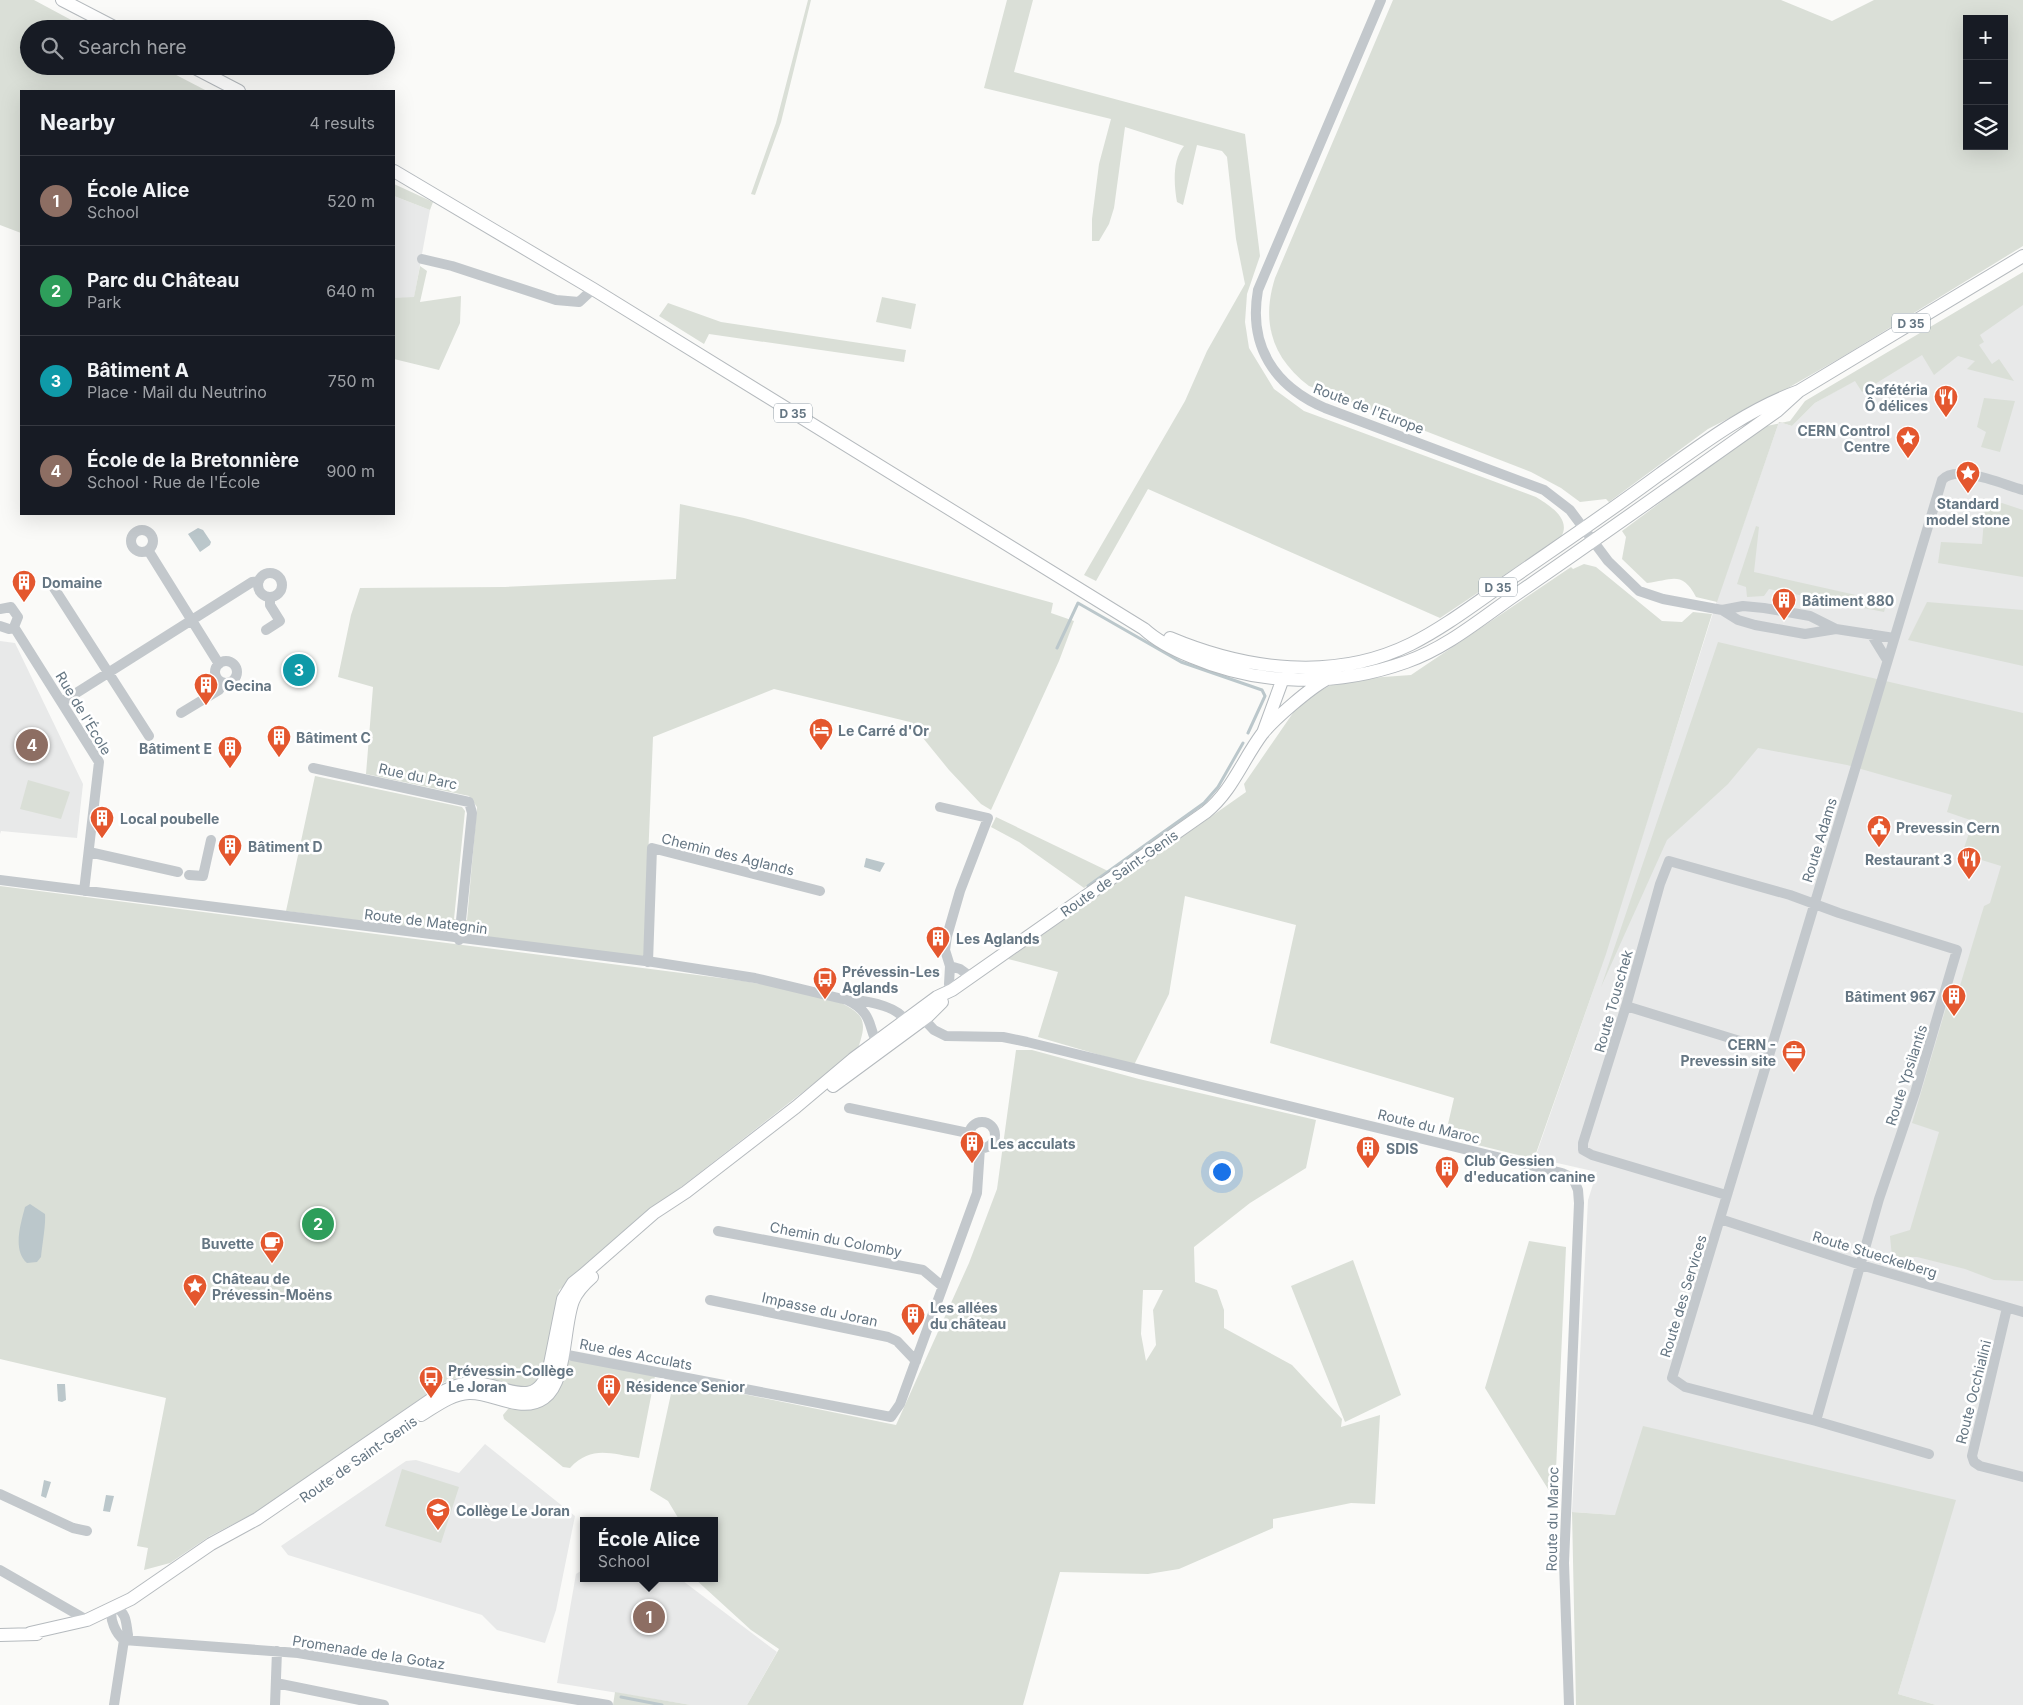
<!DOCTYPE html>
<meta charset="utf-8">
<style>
:root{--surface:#171b24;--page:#20242c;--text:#f1f3f6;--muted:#9ea1a6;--line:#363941;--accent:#e4572e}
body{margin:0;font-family:Inter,sans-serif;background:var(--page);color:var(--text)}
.controls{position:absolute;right:15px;top:15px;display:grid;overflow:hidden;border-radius:0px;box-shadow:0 5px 20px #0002}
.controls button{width:45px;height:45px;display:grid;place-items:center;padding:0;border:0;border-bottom:1px solid var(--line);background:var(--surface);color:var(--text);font:25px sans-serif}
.you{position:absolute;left:1221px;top:1171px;width:18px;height:18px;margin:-12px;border:4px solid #fff;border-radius:50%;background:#1a73e8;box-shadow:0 0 0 8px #1a73e833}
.badge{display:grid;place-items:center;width:32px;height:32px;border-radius:50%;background:var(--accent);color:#fff;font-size:16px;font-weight:700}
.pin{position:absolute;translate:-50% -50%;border:2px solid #fff;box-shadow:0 1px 5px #0006}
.popup{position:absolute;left:580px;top:1517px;width:138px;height:65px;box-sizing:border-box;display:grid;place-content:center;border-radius:0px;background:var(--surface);filter:drop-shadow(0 1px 4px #0005);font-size:16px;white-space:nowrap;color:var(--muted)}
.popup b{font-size:19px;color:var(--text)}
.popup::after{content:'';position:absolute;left:50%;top:100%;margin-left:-10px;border:10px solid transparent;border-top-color:var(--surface)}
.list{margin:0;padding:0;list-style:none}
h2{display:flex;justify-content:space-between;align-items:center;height:65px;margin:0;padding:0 20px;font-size:21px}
h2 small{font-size:16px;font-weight:400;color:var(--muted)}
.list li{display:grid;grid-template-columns:32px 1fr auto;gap:15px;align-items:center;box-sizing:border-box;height:90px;padding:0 20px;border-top:1px solid var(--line)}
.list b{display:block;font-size:19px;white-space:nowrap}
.list p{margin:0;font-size:16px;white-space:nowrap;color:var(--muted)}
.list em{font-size:16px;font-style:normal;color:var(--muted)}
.icon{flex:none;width:28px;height:28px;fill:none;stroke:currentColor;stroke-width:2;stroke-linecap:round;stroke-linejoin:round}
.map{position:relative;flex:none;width:2023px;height:1705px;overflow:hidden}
.search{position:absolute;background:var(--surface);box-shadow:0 5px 20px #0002;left:20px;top:20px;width:375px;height:55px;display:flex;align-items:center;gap:12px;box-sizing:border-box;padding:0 18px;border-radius:28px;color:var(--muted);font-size:19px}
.panel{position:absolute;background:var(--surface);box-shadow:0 5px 20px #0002;left:20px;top:90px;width:375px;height:425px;border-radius:0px}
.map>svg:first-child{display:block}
</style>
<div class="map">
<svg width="2023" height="1705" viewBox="0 0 2023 1705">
<rect width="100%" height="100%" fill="#fafaf8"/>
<path fill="#e8e9e9" d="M394 196 430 210 414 298H394Z
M2023 280V1705H1936L1898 1694 1955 1500 1615 1515 1572 1512 1588 1200 1597 1172 1535 1158 1594 988 1719 594 1779 422 1792 426 1815 403 1922 342Z
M0 641 15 643 83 784 77 838 1 831 0 834Z
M485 1444 575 1516 556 1610 545 1643 497 1630 482 1615 288 1555 281 1546 406 1461 416 1460 459 1473Z
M584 1569V1578H679L777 1652 747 1705H691L557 1683 576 1574Z"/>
<path fill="#dadfd7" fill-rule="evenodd" d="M0 0H34L88 29H29V66H159L207 91H21V233L0 225Z
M808 0H811L781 122 755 195 751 194 776 123Z
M1007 0H1033L1014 72 1245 134 1260 256 1247 294 1245 322 1249 348 1274 389 1304 411 1536 497C1549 505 1572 519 1561 537L1440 618 1148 489 1096 581 1084 575 1185 401 1207 351 1245 284 1236 239 1227 157 1222 151 1197 145 1183 205 1177 202C1174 185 1172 160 1184 146L1125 127 1114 208 1109 224 1099 241H1092V219L1099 164 1111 119 984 88Z
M1393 0H1781L1832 21 1874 0H2023V246L1842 357 1788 388 1708 429 1609 502 1606 499 1580 502 1561 488 1531 472 1309 386C1272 358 1261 322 1275 278ZM1967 19H2004V146H1967Z
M394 184 433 202 430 210 394 196Z
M420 266 427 271 420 302 461 296 460 323 439 370 394 359V298L414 297Z
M2023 272V305L1980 335 1984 342 1979 345 1992 364 1999 359 2014 381 1967 369 1975 361 1958 356 1934 375 1922 355 1862 392 1855 381 1815 403 1792 426 1779 422 1717 602 1696 597C1682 570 1672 580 1647 583L1622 559 1626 537 1622 531 1762 427 1790 421 1805 401Z
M882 297 916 304 911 329 876 322Z
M668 303 721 322 906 350 904 362 709 334 704 344 659 316Z
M1984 398 2015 401 2000 452 1981 447 1986 432 1977 427Z
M2002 503 2023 510V577L1938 563 1941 542 1982 544 1985 507Z
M680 504 744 518 1053 603 1051 613 1074 621 1059 661 991 810 981 804 949 770 910 722 774 689 653 737 644 958 286 911 315 776 462 807 465 811 454 919 467 920 477 807 469 796 366 774 373 687 338 677 351 615 360 588 505 587 676 579Z
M1756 526 1759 527 1754 572 1887 602 1884 612 1769 589 1764 596 1747 597 1746 587 1737 584Z
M1584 564 1596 567 1662 621 1682 622 1693 612 1712 614 1606 954 1534 1159 1445 1137 1454 1098 1270 1043 1296 925 1185 896 1169 994 1134 1065 1038 1037 1058 972 1008 959 1246 792 1244 784 1295 710 1318 692 1331 685 1369 678 1411 675 1571 567 1573 569Z
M1927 602 2023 610V666L1908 640Z
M1718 642 2023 713V1281L1994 1280 1965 1269 1917 1257H1892L1890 1236 1910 1230 1939 1132 1912 1123 1947 1004 1956 999 1984 906 1990 903 2001 866 1962 854 1973 821 1947 812 1952 795 1847 765 1758 748 1728 784 1667 840 1601 987Z
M28 780 70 792 61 819 20 809Z
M996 817 1108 871 1084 888 1019 842 991 827Z
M0 886 744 981C773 987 840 993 859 1015 867 1025 861 1038 858 1049L666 1199 559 1290 548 1360 539 1381 527 1388 463 1376 445 1382 253 1514 210 1536 170 1563 144 1570 148 1548 137 1546 166 1398 0 1359Z
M1016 1050H1032L1139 1079 1316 1120 1306 1168 1250 1203 1194 1247 1195 1282 1217 1290 1224 1310V1328L1292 1365 1342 1419 1341 1427 1380 1415 1375 1504 1351 1503 1273 1519V1528L1179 1569 1148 1574 1060 1572 1023 1705H747L779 1649 751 1630 694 1578H714V1521H680L668 1501 650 1490 674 1380 896 1425 969 1263 997 1189ZM1143 1290H1163L1153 1310 1156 1345 1146 1361 1141 1334Z
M1529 1241 1566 1247 1555 1492 1553 1497 1485 1388Z
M1353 1260 1401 1395 1345 1422 1291 1286Z
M573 1360 655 1376 639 1458C610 1454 592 1445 570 1468L563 1467 504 1419 503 1415 508 1409 568 1361Z
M1643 1426 1956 1500 1898 1694 1936 1705H1576L1572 1512 1615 1515Z
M402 1469 459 1487 441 1543 385 1526Z
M615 1692 691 1705H613Z"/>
<path fill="#bbc7cb" d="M198 528 203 530 211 542 210 545 200 552 188 534Z
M866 858 885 863 880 872 864 867Z
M30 1204 45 1214C46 1224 42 1246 41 1257L37 1262 27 1263C12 1250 21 1223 25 1207Z
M57 1384H65L66 1400 62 1402 58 1401Z
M44 1480 51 1482 46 1498 41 1496Z
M106 1495 114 1496 110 1512 103 1511Z"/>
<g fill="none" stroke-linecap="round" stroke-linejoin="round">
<path stroke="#bbc7cb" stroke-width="3" d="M1057 648 1078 603 1181 662 1262 690 1265 696 1248 733
M1088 886 1204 803 1218 787 1243 743
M621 1697 662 1705"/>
<defs>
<path id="major" d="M62 0 118 29
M191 66 239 91
M394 171 593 289 1144 629C1158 642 1175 650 1192 657 1260 686 1336 687 1406 662 1449 647 1484 616 1521 591 1607 532 1692 471 1777 411L1799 391
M1170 638C1246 670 1334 682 1411 644 1447 626 1481 599 1515 576 1564 542 1613 509 1660 474 1705 442 1747 410 1799 391L2023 256
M1263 733 1282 681 1286 676
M833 1086 928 1016 942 1002
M421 1415C436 1406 451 1394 469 1393 494 1392 521 1414 544 1398 567 1382 563 1327 573 1301 577 1291 584 1284 592 1277
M30 1633 87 1620 131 1599 211 1544 257 1519 442 1392C453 1387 463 1382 476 1383 505 1385 536 1412 549 1369L563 1299 573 1283 583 1275 654 1213 686 1192 796 1107 853 1059 937 997 952 990 1206 812C1232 791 1242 761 1262 734 1274 719 1310 688 1327 679
M0 1635 37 1634"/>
</defs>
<use href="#major" stroke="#b5babe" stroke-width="14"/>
<path stroke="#c3c8cc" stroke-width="10" d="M1381 0 1258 290C1248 346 1274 386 1325 408L1544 490 1570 510 1608 561 1639 591 1663 599 1722 610 1738 620 1755 625 1805 634 1836 629
M422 259 452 266 556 300 579 302 593 289
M131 541a11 11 0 1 1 22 0a11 11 0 1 1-22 0Z
M148 550 219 664
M258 585a12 12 0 1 1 24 0a12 12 0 1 1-24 0Z
M54 588 149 736
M0 609 11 607 18 617 14 627 9 629 0 626
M1722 610 1743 606 1764 608 1810 616 1836 629 1894 638
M14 627 99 762 84 891
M266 630 280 621 270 605V597
M1871 634 1887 660
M215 672a11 11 0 1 1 22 0a11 11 0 1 1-22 0Z
M62 702 252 582 259 581
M181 713 219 690 223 683
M313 768 469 802 472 813 459 940
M940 807 988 818 960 891 947 936 945 950 950 966 949 984 952 990
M89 852 178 872
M189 875 203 876 211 840
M0 880 653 962 755 978 847 1000C879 1015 865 1035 882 1045
M648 962 652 848 820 891
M950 966 960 969 971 977
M853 1000C869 1001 902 1007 908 1025
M1626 1006 1769 1050
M920 1015 934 1030 946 1036 1003 1037 1027 1042 1562 1173 1573 1178 1578 1190 1579 1203 1564 1563 1569 1705
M849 1108 968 1133
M969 1135a13 13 0 1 1 26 0a13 13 0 1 1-26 0Z
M1726 1195 1592 1155 1583 1150V1143L1626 1006 1660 884 1669 861 1790 895 1839 913 1957 950 1915 1093 1879 1199 1816 1421
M1720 1219 1861 1265 2023 1312
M718 1231 923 1270 942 1286
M710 1300 888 1337 897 1341 916 1361
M2007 1308 1972 1456 1974 1462 1980 1466 2023 1477
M557 1353 891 1417 900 1404 977 1193 980 1148
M1929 1454 1816 1421 1685 1387 1672 1378 1942 480C1956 463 2004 485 2023 490
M0 1494 73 1528 87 1531
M0 1570 87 1620
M112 1609C109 1619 116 1634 124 1640
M124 1640 298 1653 608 1705
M276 1683 384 1705
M114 1705 124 1640 128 1635C126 1624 127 1613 116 1608
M275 1705 277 1651"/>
<use href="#major" stroke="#fff" stroke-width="12"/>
</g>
<defs>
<symbol id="restaurant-pin" viewBox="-11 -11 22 30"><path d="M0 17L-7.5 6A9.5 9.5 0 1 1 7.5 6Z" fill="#e4572e" stroke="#fff"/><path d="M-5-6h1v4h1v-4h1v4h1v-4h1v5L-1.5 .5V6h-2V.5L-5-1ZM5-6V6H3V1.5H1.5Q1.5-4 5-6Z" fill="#fff"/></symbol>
<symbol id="sight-pin" viewBox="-11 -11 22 30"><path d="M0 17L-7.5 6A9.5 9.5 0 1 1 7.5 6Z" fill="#e4572e" stroke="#fff"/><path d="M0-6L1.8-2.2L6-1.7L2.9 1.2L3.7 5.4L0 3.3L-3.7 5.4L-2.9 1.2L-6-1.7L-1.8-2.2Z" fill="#fff"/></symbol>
<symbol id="building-pin" viewBox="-11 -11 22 30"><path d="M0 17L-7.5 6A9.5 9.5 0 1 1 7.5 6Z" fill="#e4572e" stroke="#fff"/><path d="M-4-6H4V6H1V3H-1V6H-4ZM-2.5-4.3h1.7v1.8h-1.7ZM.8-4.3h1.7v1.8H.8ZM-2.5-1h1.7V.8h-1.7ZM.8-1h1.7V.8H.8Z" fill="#fff"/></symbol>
<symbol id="hotel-pin" viewBox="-11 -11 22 30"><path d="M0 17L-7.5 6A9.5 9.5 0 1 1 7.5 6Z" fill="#e4572e" stroke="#fff"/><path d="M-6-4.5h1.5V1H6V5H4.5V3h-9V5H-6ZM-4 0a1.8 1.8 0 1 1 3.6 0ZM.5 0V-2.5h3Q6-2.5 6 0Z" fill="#fff"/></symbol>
<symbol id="civic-pin" viewBox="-11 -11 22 30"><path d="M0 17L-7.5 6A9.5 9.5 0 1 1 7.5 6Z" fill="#e4572e" stroke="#fff"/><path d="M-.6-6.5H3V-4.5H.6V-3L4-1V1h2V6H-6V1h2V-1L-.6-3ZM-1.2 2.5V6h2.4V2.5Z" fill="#fff"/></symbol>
<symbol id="bus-pin" viewBox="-11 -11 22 30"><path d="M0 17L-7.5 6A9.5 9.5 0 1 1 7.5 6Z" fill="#e4572e" stroke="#fff"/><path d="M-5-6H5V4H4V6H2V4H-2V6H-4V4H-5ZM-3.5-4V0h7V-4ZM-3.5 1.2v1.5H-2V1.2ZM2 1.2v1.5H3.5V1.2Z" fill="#fff"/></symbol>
<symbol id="office-pin" viewBox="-11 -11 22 30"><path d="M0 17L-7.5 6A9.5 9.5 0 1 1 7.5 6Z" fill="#e4572e" stroke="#fff"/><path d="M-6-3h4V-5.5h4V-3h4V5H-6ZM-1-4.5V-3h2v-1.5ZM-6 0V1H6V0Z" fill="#fff"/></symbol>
<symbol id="cafe-pin" viewBox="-11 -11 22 30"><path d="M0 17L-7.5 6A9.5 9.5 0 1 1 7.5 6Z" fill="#e4572e" stroke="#fff"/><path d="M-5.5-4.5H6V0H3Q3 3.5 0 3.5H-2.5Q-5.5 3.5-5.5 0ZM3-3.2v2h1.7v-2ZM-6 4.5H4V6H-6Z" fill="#fff"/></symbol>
<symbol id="school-pin" viewBox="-11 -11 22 30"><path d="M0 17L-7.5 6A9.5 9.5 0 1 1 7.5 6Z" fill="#e4572e" stroke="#fff"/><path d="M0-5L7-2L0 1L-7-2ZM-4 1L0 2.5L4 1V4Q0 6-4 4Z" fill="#fff"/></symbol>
</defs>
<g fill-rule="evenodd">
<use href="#restaurant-pin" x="1932" y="383" width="28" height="38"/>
<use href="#sight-pin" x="1894" y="424" width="28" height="38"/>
<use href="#sight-pin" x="1954" y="459" width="28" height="38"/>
<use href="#building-pin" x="10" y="568" width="28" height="38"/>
<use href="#building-pin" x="1770" y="586" width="28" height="38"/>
<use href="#building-pin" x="192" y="671" width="28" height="38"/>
<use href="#hotel-pin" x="807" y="716" width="28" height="38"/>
<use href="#building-pin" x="265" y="723" width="28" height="38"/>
<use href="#building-pin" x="216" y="734" width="28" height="38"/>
<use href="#building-pin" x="88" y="804" width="28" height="38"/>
<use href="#civic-pin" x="1865" y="813" width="28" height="38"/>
<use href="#building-pin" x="216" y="832" width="28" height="38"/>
<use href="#restaurant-pin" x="1955" y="845" width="28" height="38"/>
<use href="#building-pin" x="924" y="924" width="28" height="38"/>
<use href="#bus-pin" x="811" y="965" width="28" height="38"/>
<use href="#building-pin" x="1940" y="982" width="28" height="38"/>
<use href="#office-pin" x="1780" y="1038" width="28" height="38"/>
<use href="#building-pin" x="958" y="1129" width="28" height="38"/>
<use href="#building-pin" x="1354" y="1134" width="28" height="38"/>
<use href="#building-pin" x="1433" y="1154" width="28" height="38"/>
<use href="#cafe-pin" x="258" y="1229" width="28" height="38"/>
<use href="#sight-pin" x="181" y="1272" width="28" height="38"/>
<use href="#building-pin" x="899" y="1301" width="28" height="38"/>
<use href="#bus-pin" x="417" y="1364" width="28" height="38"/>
<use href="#building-pin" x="595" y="1372" width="28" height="38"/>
<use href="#school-pin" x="424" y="1496" width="28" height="38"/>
</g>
<g text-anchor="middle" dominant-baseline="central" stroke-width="5" stroke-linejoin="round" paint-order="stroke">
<g fill="#fff" stroke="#939fa8" stroke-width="1">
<rect x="1892" y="313.5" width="38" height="19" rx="4"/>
<rect x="774" y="403.5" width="38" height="19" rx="4"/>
<rect x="1479" y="577.5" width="38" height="19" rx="4"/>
</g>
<g font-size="12" font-weight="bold" fill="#657683">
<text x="1911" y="323">D 35</text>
<text x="793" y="413">D 35</text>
<text x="1498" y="587">D 35</text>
</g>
<g font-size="14" font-weight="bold" fill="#657683" stroke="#fff" text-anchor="start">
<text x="1928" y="389" text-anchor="end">Cafétéria<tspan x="1928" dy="16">Ô délices</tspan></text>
<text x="1890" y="430" text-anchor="end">CERN Control<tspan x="1890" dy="16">Centre</tspan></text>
<text x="1968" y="503" text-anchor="middle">Standard<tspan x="1968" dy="16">model stone</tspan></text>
<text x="42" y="582">Domaine</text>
<text x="1802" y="600">Bâtiment 880</text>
<text x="224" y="685">Gecina</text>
<text x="838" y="730">Le Carré d'Or</text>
<text x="296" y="737">Bâtiment C</text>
<text x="212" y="748" text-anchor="end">Bâtiment E</text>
<text x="120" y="818">Local poubelle</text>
<text x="1896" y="827">Prevessin Cern</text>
<text x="248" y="846">Bâtiment D</text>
<text x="1952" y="859" text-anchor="end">Restaurant 3</text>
<text x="956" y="938">Les Aglands</text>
<text x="842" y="971">Prévessin-Les<tspan x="842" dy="16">Aglands</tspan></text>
<text x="1936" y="996" text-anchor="end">Bâtiment 967</text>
<text x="1776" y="1044" text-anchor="end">CERN -<tspan x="1776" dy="16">Prevessin site</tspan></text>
<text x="990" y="1143">Les acculats</text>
<text x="1386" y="1148">SDIS</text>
<text x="1464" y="1160">Club Gessien<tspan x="1464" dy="16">d'education canine</tspan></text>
<text x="254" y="1243" text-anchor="end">Buvette</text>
<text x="212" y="1278">Château de<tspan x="212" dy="16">Prévessin-Moëns</tspan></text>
<text x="930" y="1307">Les allées<tspan x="930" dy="16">du château</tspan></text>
<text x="448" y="1370">Prévessin-Collège<tspan x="448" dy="16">Le Joran</tspan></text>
<text x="626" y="1386">Résidence Senior</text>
<text x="456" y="1510">Collège Le Joran</text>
</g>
<g font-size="14" fill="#657683" stroke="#fff">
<text transform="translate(1369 408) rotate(21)">Route de l'Europe</text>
<text transform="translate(84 713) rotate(59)">Rue de l'École</text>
<text transform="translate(418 776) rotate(12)">Rue du Parc</text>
<text transform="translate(1819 840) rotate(-73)">Route Adams</text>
<text transform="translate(728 854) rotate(14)">Chemin des Aglands</text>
<text transform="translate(1119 873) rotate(-35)">Route de Saint-Genis</text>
<text transform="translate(426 921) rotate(7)">Route de Mategnin</text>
<text transform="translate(1613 1001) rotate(-74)">Route Touschek</text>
<text transform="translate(1906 1075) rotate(-72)">Route Ypsilantis</text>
<text transform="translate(1429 1126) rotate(14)">Route du Maroc</text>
<text transform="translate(836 1239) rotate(11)">Chemin du Colomby</text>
<text transform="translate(1875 1254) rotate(17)">Route Stueckelberg</text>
<text transform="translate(1683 1296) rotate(-73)">Route des Services</text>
<text transform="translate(820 1309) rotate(12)">Impasse du Joran</text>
<text transform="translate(636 1354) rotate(11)">Rue des Acculats</text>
<text transform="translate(1973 1392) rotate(-76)">Route Occhialini</text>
<text transform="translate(358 1459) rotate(-35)">Route de Saint-Genis</text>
<text transform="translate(1552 1519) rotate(-89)">Route du Maroc</text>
<text transform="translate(369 1652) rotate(9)">Promenade de la Gotaz</text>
</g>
</g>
</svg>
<div class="controls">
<button>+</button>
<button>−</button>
<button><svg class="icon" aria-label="layers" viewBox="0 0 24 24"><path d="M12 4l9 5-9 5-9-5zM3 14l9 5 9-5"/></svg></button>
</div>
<div class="you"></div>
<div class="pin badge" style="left:649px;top:1617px;background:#8d6e63">1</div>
<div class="popup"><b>École Alice</b>School</div>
<div class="pin badge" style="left:318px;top:1224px;background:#2e9e5b">2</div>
<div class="pin badge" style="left:299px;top:670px;background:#0f9aa8">3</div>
<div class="pin badge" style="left:32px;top:745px;background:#8d6e63">4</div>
<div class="search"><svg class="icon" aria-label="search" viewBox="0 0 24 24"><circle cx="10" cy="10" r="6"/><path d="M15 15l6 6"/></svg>Search here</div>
<section class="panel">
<h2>Nearby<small>4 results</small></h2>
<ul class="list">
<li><span class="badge" style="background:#8d6e63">1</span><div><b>École Alice</b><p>School</p></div><em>520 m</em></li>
<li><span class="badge" style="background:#2e9e5b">2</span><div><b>Parc du Château</b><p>Park</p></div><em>640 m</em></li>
<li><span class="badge" style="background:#0f9aa8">3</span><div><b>Bâtiment A</b><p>Place · Mail du Neutrino</p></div><em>750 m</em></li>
<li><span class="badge" style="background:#8d6e63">4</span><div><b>École de la Bretonnière</b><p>School · Rue de l'École</p></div><em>900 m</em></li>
</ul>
</section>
</div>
